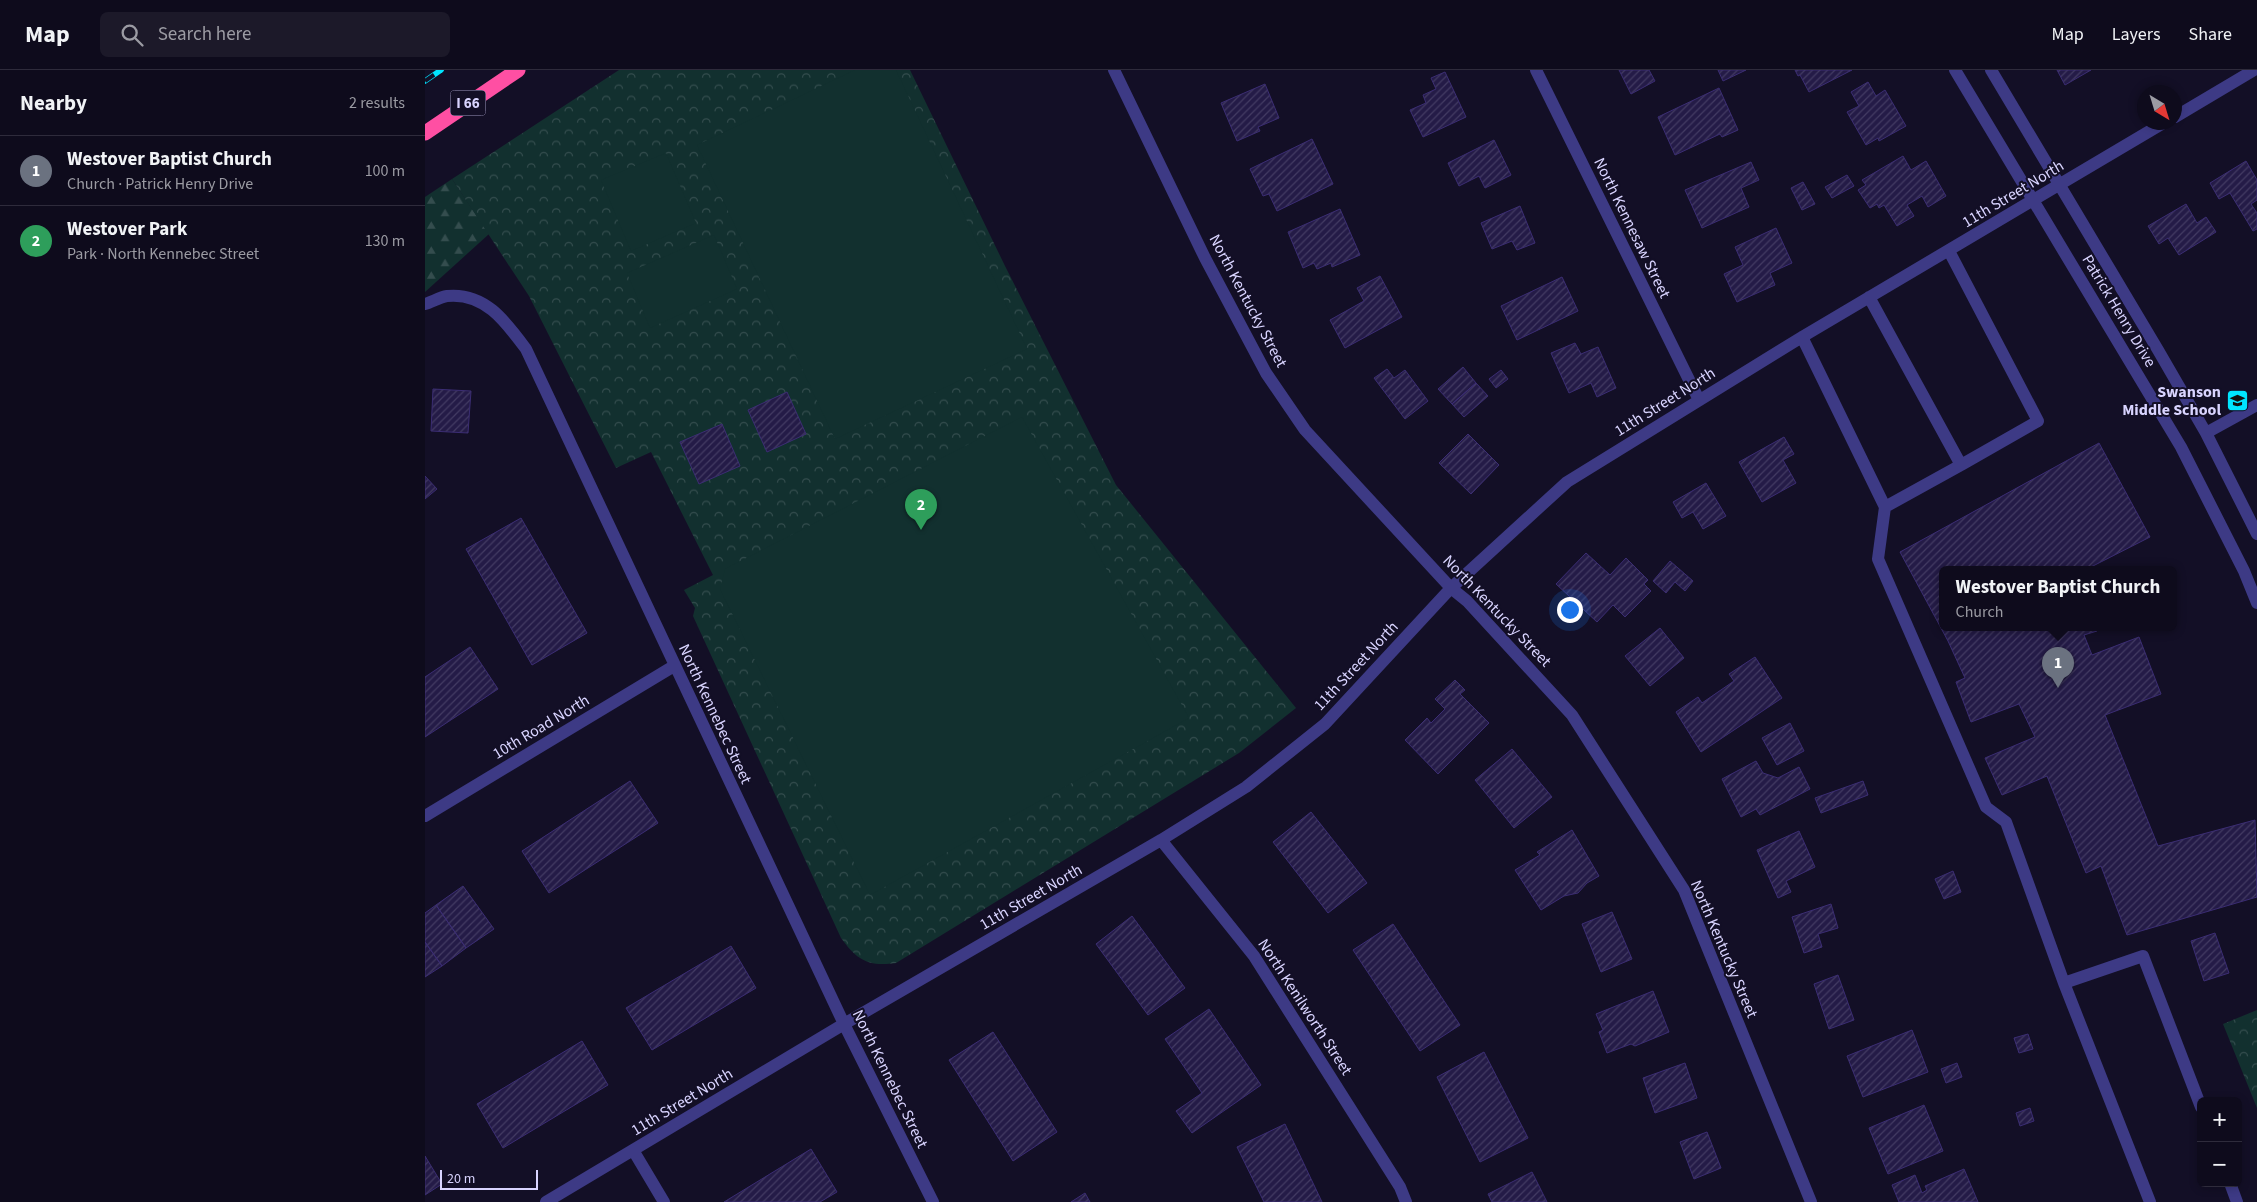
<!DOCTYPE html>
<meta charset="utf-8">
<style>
:root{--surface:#0e0b1c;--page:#1c1929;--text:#f1f3f6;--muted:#9b9ba3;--line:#2e2b3b;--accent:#00e5ff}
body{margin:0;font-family:"Source Sans 3",sans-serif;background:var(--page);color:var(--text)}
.controls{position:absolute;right:15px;bottom:15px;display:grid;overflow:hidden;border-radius:8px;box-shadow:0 2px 8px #0003}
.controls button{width:45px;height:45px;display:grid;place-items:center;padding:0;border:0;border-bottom:1px solid var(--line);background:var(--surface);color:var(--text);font:25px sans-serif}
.compass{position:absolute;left:1712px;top:15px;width:45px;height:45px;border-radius:50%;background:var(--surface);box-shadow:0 2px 8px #0003;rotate:142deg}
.scale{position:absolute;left:15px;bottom:12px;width:98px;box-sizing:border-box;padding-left:5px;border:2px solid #d9d4ff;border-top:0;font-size:14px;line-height:18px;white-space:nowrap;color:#d9d4ff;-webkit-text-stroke:4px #130f26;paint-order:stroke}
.you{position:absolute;left:1144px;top:539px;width:18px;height:18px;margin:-12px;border:4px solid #fff;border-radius:50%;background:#1a73e8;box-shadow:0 0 0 8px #1a73e833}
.badge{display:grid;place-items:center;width:32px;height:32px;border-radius:50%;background:var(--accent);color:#fff;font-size:16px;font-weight:700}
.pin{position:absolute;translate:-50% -41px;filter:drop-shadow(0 1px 2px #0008)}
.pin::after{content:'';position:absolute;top:26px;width:18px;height:15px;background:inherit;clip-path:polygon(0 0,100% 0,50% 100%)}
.popup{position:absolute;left:1514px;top:496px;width:238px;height:65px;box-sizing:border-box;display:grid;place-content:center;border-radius:8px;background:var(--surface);filter:drop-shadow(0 1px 4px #0005);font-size:16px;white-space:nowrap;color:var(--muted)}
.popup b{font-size:19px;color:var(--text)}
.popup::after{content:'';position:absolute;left:50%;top:100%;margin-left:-10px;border:10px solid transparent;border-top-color:var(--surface)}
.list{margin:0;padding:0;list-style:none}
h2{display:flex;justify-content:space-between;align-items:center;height:65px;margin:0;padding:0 20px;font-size:21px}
h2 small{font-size:16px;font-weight:400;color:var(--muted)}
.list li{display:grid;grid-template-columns:32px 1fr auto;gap:15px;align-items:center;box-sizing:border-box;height:70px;padding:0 20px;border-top:1px solid var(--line)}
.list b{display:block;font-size:19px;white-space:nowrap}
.list p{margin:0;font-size:16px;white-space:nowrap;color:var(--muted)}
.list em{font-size:16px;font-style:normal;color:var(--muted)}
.icon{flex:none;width:28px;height:28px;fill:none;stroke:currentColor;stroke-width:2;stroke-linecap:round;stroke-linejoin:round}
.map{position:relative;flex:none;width:1832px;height:1132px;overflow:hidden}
header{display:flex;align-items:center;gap:30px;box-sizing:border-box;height:70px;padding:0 25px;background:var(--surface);border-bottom:1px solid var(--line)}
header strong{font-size:24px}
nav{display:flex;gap:28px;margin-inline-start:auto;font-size:18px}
.search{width:350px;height:45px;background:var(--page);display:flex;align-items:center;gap:12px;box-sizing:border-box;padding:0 18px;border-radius:8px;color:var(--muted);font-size:19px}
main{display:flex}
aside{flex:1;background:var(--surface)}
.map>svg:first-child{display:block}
</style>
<header>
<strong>Map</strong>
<div class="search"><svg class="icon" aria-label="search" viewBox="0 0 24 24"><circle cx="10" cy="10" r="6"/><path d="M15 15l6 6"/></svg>Search here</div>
<nav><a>Map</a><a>Layers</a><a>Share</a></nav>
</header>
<main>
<aside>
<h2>Nearby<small>2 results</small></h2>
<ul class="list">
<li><span class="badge" style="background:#6b7280">1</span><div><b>Westover Baptist Church</b><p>Church · Patrick Henry Drive</p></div><em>100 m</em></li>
<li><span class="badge" style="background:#2e9e5b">2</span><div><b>Westover Park</b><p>Park · North Kennebec Street</p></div><em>130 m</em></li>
</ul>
</aside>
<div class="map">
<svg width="1832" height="1132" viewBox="0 0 1832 1132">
<defs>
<pattern id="forest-firs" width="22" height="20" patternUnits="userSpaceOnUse" patternTransform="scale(1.25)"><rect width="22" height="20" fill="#12302f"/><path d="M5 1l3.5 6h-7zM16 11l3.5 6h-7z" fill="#344d4e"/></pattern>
<pattern id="park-crowns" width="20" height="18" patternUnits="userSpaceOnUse" patternTransform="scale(1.25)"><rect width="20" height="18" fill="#12302f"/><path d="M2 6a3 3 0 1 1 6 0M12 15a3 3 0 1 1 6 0" fill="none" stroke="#344d4e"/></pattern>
<pattern id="building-hatch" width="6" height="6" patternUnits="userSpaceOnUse" patternTransform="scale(1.25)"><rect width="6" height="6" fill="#241b47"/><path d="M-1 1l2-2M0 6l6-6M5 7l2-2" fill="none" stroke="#433b63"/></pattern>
</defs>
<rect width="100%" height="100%" fill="#130f26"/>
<path fill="url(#forest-firs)" d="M27 109 64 164 0 222V127Z"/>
<path fill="url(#park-crowns)" d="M194 0H485L580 196 691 415 871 638 814 683 471 893C443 897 432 890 416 868L268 546 270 538 259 520 288 505 226 382 191 398 104 226 27 109Z
M1832 940V1038L1798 954Z"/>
<path fill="#12302f" d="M430 0H471L602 279 410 369 272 75Z
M241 83 271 153 206 181 176 110Z
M289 165 312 219 225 258 202 203Z
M597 347 764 648 445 825 295 519 300 499Z"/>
<path fill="url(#building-hatch)" stroke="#3b2d73" d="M1194 0H1224L1230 11 1206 24Z
M1293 0H1321L1298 11Z
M1370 0H1427L1384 22 1375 5 1373 6Z
M1632 0H1666L1640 15Z
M1020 2 1041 47 998 67 985 40 1001 33 998 25 1011 19 1006 8Z
M1443 12 1451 26 1460 20 1481 56 1454 71 1453 68 1441 75 1422 42 1434 36 1426 22Z
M840 14 854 48 833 57 835 61 812 71 796 33Z
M1294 18 1313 60 1297 67 1295 64 1250 85 1233 47Z
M887 69 908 114 852 141 844 124 838 126 825 99Z
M1069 70 1086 105 1060 118 1054 106 1034 116 1023 93Z
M1478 86 1486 100 1501 91 1521 126 1503 137 1497 126 1482 135 1489 146 1472 156 1459 135 1454 138 1452 134 1445 138 1433 120 1441 115 1437 110Z
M1821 91 1832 110V130L1826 134 1832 143V159L1828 161 1805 123 1794 129 1785 113Z
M1326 92 1334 110 1316 118 1324 137 1277 158 1260 120Z
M1422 105 1429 116 1407 128 1400 117Z
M1378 112 1390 134 1377 140 1366 118Z
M1761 134 1772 153 1781 147 1791 162 1754 185 1743 168 1734 174 1723 156Z
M1095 136 1110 173 1092 180 1087 171 1067 179 1056 153Z
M915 139 935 185 907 197 906 193 892 199 889 193 878 198 863 162Z
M1351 158 1367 193 1345 203 1350 215 1312 232 1299 204 1318 195 1310 177Z
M955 206 977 247 920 278 905 250 939 231 932 218Z
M1137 207 1153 241 1092 270 1076 236Z
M1150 273 1156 284 1173 277 1191 318 1172 327 1166 313 1144 323 1126 283Z
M1038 297 1051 313 1027 334 1013 319Z
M962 299 969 308 980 300 1003 331 980 349 949 308Z
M1076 300 1083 309 1071 318 1064 309Z
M1051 313 1063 326 1039 347 1027 334Z
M8 319 46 321 43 363 6 361Z
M362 322 381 364 342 382 323 340Z
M297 354 315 396 274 414 255 372Z
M1043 364 1074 395 1046 424 1014 393Z
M1359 367 1369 384 1358 390 1371 413 1337 432 1314 392Z
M1674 373 1725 467 1662 499H1518V557H1670L1672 561 1659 565 1667 585 1714 567 1736 624 1680 645 1733 776 1830 750 1832 827 1702 865 1676 796 1661 803 1622 706 1577 725 1560 688 1610 667 1594 634 1546 652 1531 612 1540 608 1523 571 1475 482Z
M0 406 12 419 0 429Z
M1281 413 1301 446 1278 459 1268 442 1257 448 1248 432Z
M96 448 162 563 107 595 41 479Z
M1161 483 1185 505 1201 488 1223 510 1219 514 1226 521 1200 547 1188 535 1172 552 1131 514Z
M1245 491 1268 511 1260 521 1250 512 1241 523 1228 511Z
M1235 558 1259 588 1225 616 1200 586Z
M45 577 73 619 0 667V607Z
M1330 587 1357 628 1276 682 1251 642 1273 627 1277 633 1309 611 1304 604Z
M1030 610 1040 620 1035 624 1064 653 1013 704 980 670 1002 648 1006 653 1020 639 1010 629Z
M1365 653 1379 681 1352 695 1337 668Z
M1087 679 1127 727 1089 758 1050 710Z
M1331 691 1338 703 1353 708 1374 697 1385 719 1335 745 1331 739 1316 747 1297 709Z
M205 711 233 753 124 823 97 781Z
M1438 711 1443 725 1396 743 1390 728Z
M886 742 942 813 903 843 848 772Z
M1147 760 1174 806 1162 813 1153 823 1139 826 1116 840 1090 800 1115 785 1112 782Z
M1374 761 1390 797 1361 811 1366 822 1353 828 1332 780Z
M1528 801 1536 822 1519 829 1510 809Z
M38 816 69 859 41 878 11 835Z
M1406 834 1413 858 1393 864 1397 877 1379 883 1367 847Z
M11 835 41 878 17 896 0 872V843Z
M1187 842 1207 889 1176 902 1157 854Z
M707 846 760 918 723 945 671 874Z
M968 854 1035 955 995 981 928 880Z
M1790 863 1804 903 1779 911 1766 871Z
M0 872 17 896 0 907Z
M306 876 331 918 227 980 201 938Z
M1413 905 1429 950 1404 959 1389 914Z
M1228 921 1244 962 1210 976 1206 974 1182 983 1174 962 1178 960 1171 944Z
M784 939 836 1015 767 1063 751 1041 777 1023 740 969Z
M1487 960 1503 1002 1438 1027 1422 986Z
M568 962 632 1062 588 1091 524 990Z
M1603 964 1608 979 1594 983 1589 968Z
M157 971 183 1015 78 1078 52 1034Z
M1059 982 1103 1068 1055 1092 1012 1007Z
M1260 993 1272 1028 1230 1043 1218 1008Z
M1532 993 1537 1007 1521 1013 1516 999Z
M1499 1035 1518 1081 1463 1104 1444 1058Z
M1605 1038 1609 1051 1595 1056 1591 1043Z
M860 1054 897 1132H839L812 1077Z
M1282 1062 1296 1098 1269 1109 1255 1072Z
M386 1079 412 1122 395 1132H299Z
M0 1086 17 1114 0 1125Z
M1539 1099 1553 1132H1474L1467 1115 1490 1105 1497 1123 1502 1120 1500 1116Z
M1107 1102 1122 1132H1067L1063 1124Z
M660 1123 665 1132H646Z"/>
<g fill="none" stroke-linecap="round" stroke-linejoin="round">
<path stroke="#3d3a85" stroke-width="12" d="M689 0 780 188 841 303 880 360 1026 518 1042 531 1147 645 1259 820 1386 1132
M1111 0 1274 330
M1530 0 1756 377 1819 501 1832 533
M1566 0 1733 280 1781 363 1832 464
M1750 47 1829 0
M1524 181 1613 351 1536 395
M1444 227 1536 395 1460 437
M0 234C7 232 15 227 22 226 60 222 81 252 101 279L419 954 508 1132
M1377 267 1460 437 1453 489 1561 737 1581 752 1639 913
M1781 363 1832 335
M0 746 249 596
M736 770 829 886 975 1117 981 1132
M208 1080 239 1132
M1805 1113 1812 1132
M121 1132 419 954 736 770 821 717 900 654 1026 518 1142 412 1377 267 1740 52
M1725 1132 1639 913 1718 886 1776 1037"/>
<path stroke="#ff4fa3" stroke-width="15" d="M0 63 93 0"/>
<defs>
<path id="rail" d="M0 11 16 0"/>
</defs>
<use href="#rail" stroke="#00e5ff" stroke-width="5.5"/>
<use href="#rail" stroke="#130f26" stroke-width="4" stroke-dasharray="11" stroke-linecap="butt"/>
</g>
<defs>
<symbol id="school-square" viewBox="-11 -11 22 22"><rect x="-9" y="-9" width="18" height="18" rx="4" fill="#00e5ff" stroke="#130f26"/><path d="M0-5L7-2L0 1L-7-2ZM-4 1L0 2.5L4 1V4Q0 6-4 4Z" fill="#111"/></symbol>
</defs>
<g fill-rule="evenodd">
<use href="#school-square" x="1800" y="318" width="25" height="25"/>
</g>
<g text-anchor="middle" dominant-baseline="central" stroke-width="4" stroke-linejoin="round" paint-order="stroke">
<rect fill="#130f26" stroke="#9e99be" stroke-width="1" x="25.5" y="20.5" width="35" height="25" rx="4"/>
<g font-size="15" font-weight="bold" fill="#d9d4ff">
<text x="43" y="33">I 66</text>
</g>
<g font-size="16" fill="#d9d4ff" stroke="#130f26">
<text transform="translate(1588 124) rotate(-31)">11th Street North</text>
<text transform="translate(1207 158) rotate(64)">North Kennesaw Street</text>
<text transform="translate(823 231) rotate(62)">North Kentucky Street</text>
<text transform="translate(1694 241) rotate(59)">Patrick Henry Drive</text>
<text transform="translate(1240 332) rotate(-32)">11th Street North</text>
<text transform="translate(1072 541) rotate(46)">North Kentucky Street</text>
<text transform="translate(931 596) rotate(-47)">11th Street North</text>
<text transform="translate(290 644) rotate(65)">North Kennebec Street</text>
<text transform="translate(116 657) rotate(-31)">10th Road North</text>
<text transform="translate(606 827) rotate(-30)">11th Street North</text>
<text transform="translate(1299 879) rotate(67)">North Kentucky Street</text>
<text transform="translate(880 937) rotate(57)">North Kenilworth Street</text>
<text transform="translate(465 1009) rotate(64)">North Kennebec Street</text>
<text transform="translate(257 1032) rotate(-31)">11th Street North</text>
</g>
<g font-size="16" font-weight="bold" fill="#d9d4ff" stroke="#130f26" text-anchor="end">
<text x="1796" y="322">Swanson<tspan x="1796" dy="18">Middle School</tspan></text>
</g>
</g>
</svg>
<div class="controls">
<button>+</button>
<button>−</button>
</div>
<svg class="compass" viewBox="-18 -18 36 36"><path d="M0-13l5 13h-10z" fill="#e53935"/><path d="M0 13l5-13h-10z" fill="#9b9ba3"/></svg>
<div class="scale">20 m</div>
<div class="you"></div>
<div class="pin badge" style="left:1633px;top:618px;background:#6b7280">1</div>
<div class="popup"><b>Westover Baptist Church</b>Church</div>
<div class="pin badge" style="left:496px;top:460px;background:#2e9e5b">2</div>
</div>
</main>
